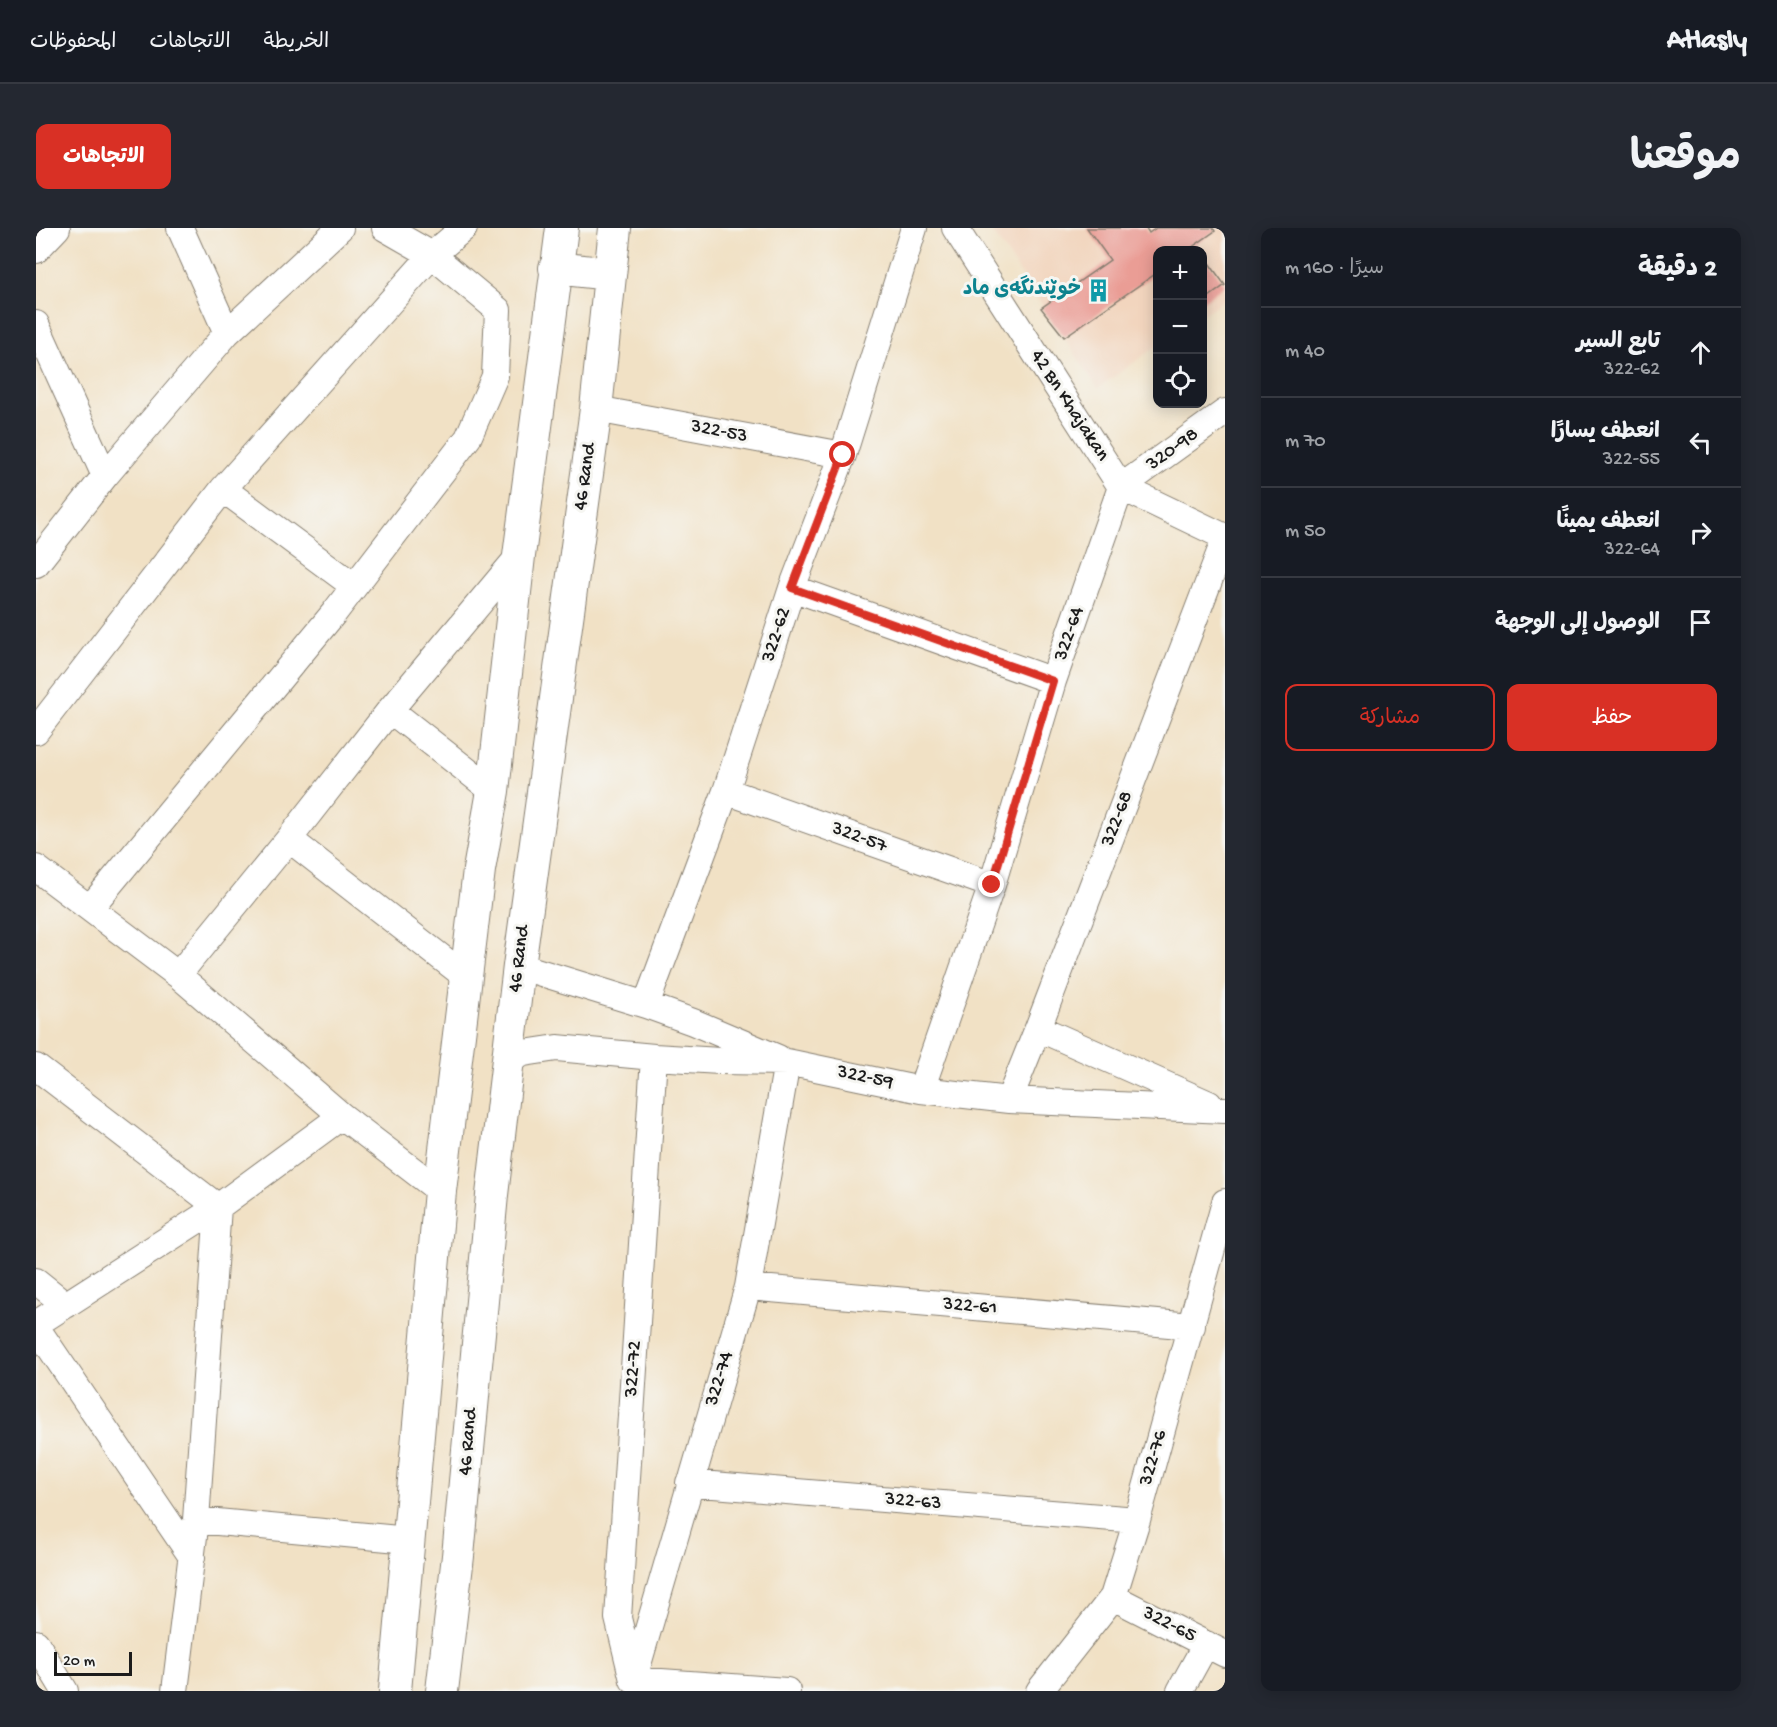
<!DOCTYPE html>
<html lang="ar">
<meta charset="utf-8">
<style>
:root{--surface:#171b24;--page:#242831;--text:#f1f3f6;--muted:#9ea1a6;--line:#363941;--accent:#d93025}
body{margin:0;font-family:"Gochi Hand","Playpen Sans Arabic",sans-serif;background:var(--page);color:var(--text);direction:rtl}
.controls{position:absolute;right:18px;top:18px;display:grid;overflow:hidden;border-radius:12px;box-shadow:0 3px 15px #0003}
.controls button{width:54px;height:54px;display:grid;place-items:center;padding:0;border:0;border-bottom:2px solid var(--line);background:var(--surface);color:var(--text);font:30px sans-serif}
.scale{position:absolute;left:18px;bottom:15px;width:78px;box-sizing:border-box;padding-left:6px;border:3px solid #1c1c1c;border-top:0;font-size:16px;line-height:21px;white-space:nowrap;color:#1c1c1c;-webkit-text-stroke:4px #f6f6f2;paint-order:stroke}
.stop{position:absolute;width:18px;height:18px;margin:-14px;border:4px solid #d93025;border-radius:50%;background:#fff}
.stop.end{background:#d93025;border-color:#fff;box-shadow:0 2px 6px #0008}
.list{margin:0;padding:0;list-style:none}
h2{display:flex;justify-content:space-between;align-items:center;height:78px;margin:0;padding:0 24px;font-size:26px}
h2 small{font-size:20px;font-weight:400;color:var(--muted)}
.list li{display:grid;grid-template-columns:39px 1fr auto;gap:18px;align-items:center;box-sizing:border-box;height:90px;padding:0 24px;border-top:2px solid var(--line)}
.list b{display:block;font-size:22px;white-space:nowrap}
.list p{margin:0;font-size:20px;white-space:nowrap;color:var(--muted)}
.list em{font-size:20px;font-style:normal;color:var(--muted)}
.actions{display:flex;gap:12px;padding:18px 24px}
.actions a{flex:1;padding:14px 0;border:2px solid var(--accent);border-radius:12px;text-align:center;font-size:21px;color:var(--accent)}
.actions .main{background:var(--accent);color:#fff}
.icon{flex:none;width:33px;height:33px;fill:none;stroke:currentColor;stroke-width:2;stroke-linecap:round;stroke-linejoin:round}
.map{position:relative;flex:none;width:1189px;height:1463px;overflow:hidden;direction:ltr;border-radius:12px}
header{display:flex;align-items:center;gap:36px;box-sizing:border-box;height:84px;padding:0 30px;background:var(--surface);border-bottom:2px solid var(--line)}
header strong{font-size:28px}
nav{display:flex;gap:33px;margin-inline-start:auto;font-size:21px}
.intro{display:flex;align-items:center;justify-content:space-between;box-sizing:border-box;height:144px;padding:0 36px}
h1{margin:0;font-size:42px}
.button{padding:15px 27px;border-radius:12px;background:var(--accent);color:#fff;font-size:21px;font-weight:700}
main{display:flex;gap:36px;padding:0 36px}
aside{flex:1;background:var(--surface);border-radius:12px;box-shadow:0 3px 15px #0003}
.map>svg:first-child{display:block}
</style>
<header>
<strong>Atlasly</strong>
<nav><a>الخريطة</a><a>الاتجاهات</a><a>المحفوظات</a></nav>
</header>
<div class="intro"><h1>موقعنا</h1><a class="button">الاتجاهات</a></div>
<main>
<aside>
<h2>2 دقيقة<small>سيرًا · 160 m</small></h2>
<ul class="list">
<li><svg class="icon" aria-label="ahead" viewBox="0 0 24 24"><path d="M12 20V5M6 11l6-6 6 6"/></svg><div><b>تابع السير</b><p>322-62</p></div><em>40 m</em></li>
<li><svg class="icon" aria-label="left" viewBox="0 0 24 24"><path d="M17 20v-9H6M10 6l-5 5 5 5"/></svg><div><b>انعطف يسارًا</b><p>322-55</p></div><em>70 m</em></li>
<li><svg class="icon" aria-label="right" viewBox="0 0 24 24"><path d="M7 20v-9h11M14 6l5 5-5 5"/></svg><div><b>انعطف يمينًا</b><p>322-64</p></div><em>50 m</em></li>
<li><svg class="icon" aria-label="arrive" viewBox="0 0 24 24"><path d="M6 21V4h12l-3 4 3 4H6"/></svg><div><b>الوصول إلى الوجهة</b></div></li>
</ul>
<div class="actions"><a class="main">حفظ</a><a>مشاركة</a></div>
</aside>
<div class="map">
<svg width="1189" height="1463" viewBox="0 0 1189 1463">
<rect width="100%" height="100%" fill="#f6f6f2"/>
<filter id="ink" filterUnits="userSpaceOnUse"><feTurbulence type="fractalNoise" baseFrequency=".0167" numOctaves="2"/><feDisplacementMap in="SourceGraphic" scale="12" xChannelSelector="R" yChannelSelector="G"/><feConvolveMatrix kernelMatrix="1 2 1 2 8 2 1 2 1" color-interpolation-filters="sRGB"/></filter>
<filter id="wash" filterUnits="userSpaceOnUse"><feTurbulence type="fractalNoise" baseFrequency=".008" numOctaves="4" result="noise"/><feDisplacementMap in="SourceGraphic" scale="24" xChannelSelector="R" yChannelSelector="G"/><feGaussianBlur stdDeviation="1.35" result="paint"/><feColorMatrix in="noise" values="0 0 0 0 0 0 0 0 0 0 0 0 0 0 0 0 0 1.4 0 .05"/><feComposite in="paint" operator="in"/></filter>
<g filter="url(#wash)">
<rect width="100%" height="100%" fill="#f1e1c5"/>
<path fill="#f2d5be" d="M954 0H1189V71L1167 86 1166 22H1122L1121 118 1062 160Z"/>
<g id="blocks">
<path fill="#ea9d95" d="M1051 0H1110L1113 5 1120 0H1177L1179 3 1152 22H1122V44L1028 109 1005 80 1074 32Z
M1170 31 1189 57 1166 74V33Z"/>
</g>
</g>
<g filter="url(#ink)">
<use href="#blocks" fill-opacity="0" stroke="#867e70" stroke-width="1.5"/>
<g fill="none" stroke-linecap="round" stroke-linejoin="round">
<defs>
<path id="minor" d="M144 0 191 105
M919 0 1085 259 1189 309
M0 22 21 0
M0 96 69 248
M560 181 807 227
M187 261 318 358
M0 336 69 248 191 105 304 0
M756 360 1017 453
M354 482 457 563
M0 503 187 261 396 27 428 0
M690 563 956 657
M253 611 429 748
M0 640 142 747 306 888 404 963
M54 680 298 385 432 210 459 148 462 82 396 27 349 0
M483 738 610 777 657 794 742 830
M142 747 253 611 354 482 483 328
M610 777 690 563 756 360 807 227 878 0
M1002 800 1173 876
M618 829 582 1390 597 1452 751 1463
M472 832 488 825 521 820 618 829 684 833 751 834 885 862 973 872 1189 882
M0 839 182 979 160 1292 139 1463
M885 862 956 657 1017 453 1085 259 1189 184
M973 872 1002 800 1189 311
M0 1053 30 1077
M712 1059 1156 1098
M0 1096 182 979 306 888
M0 1099 156 1329
M653 1255 1101 1292
M160 1292 373 1312
M1077 1369 1189 1426
M0 1415 29 1463
M598 1450 712 1059 751 834
M1003 1463 1077 1369 1101 1292 1189 974
M1144 1463 1170 1416"/>
<path id="major" d="M519 40 574 46
M359 1463 404 963 443 642 457 563 483 328 526 0
M406 1463 422 1328 456 967 483 738 560 181 579 0"/>
</defs>
<use href="#minor" stroke="#867e70" stroke-width="28"/>
<use href="#major" stroke="#867e70" stroke-width="34"/>
<use href="#minor" stroke="#fff" stroke-width="26"/>
<use href="#major" stroke="#fff" stroke-width="32"/>
</g>
</g>
<g fill="none" stroke-linecap="round" stroke-linejoin="round" filter="url(#ink)">
<path stroke="#d93025" stroke-width="8" d="M807 227 756 360 1017 453 956 657"/>
</g>
<defs>
<symbol id="building-bare" viewBox="-9 -9 18 18"><path d="M-4-6H4V6H1V3H-1V6H-4ZM-2.5-4.3h1.7v1.8h-1.7ZM.8-4.3h1.7v1.8H.8ZM-2.5-1h1.7V.8h-1.7ZM.8-1h1.7V.8H.8Z" fill="#0f9aa8" stroke="#f6f6f2" stroke-width="2.5" paint-order="stroke"/></symbol>
</defs>
<g fill-rule="evenodd">
<use href="#building-bare" x="1046" y="46" width="33" height="33"/>
</g>
<g text-anchor="middle" dominant-baseline="central" stroke-width="6" stroke-linejoin="round" paint-order="stroke">
<g font-size="20" font-weight="bold" fill="#0d838f" stroke="#f6f6f2" text-anchor="end">
<text x="1045" y="62">خوێندنگەی ماد</text>
</g>
<g font-size="20" fill="#1c1c1c" stroke="#f6f6f2">
<text transform="translate(1033 178) rotate(57)">42 Bn Khajakan</text>
<text transform="translate(683 204) rotate(11)">322-53</text>
<text transform="translate(1137 222) rotate(-36)">320-98</text>
<text transform="translate(550 249) rotate(-82)">46 Rand</text>
<text transform="translate(1034 406) rotate(-71)">322-64</text>
<text transform="translate(741 407) rotate(-72)">322-62</text>
<text transform="translate(1082 591) rotate(-69)">322-68</text>
<text transform="translate(823 610) rotate(20)">322-57</text>
<text transform="translate(484 731) rotate(-83)">46 Rand</text>
<text transform="translate(829 850) rotate(12)">322-59</text>
<text transform="translate(934 1079) rotate(5)">322-61</text>
<text transform="translate(598 1141) rotate(-86)">322-72</text>
<text transform="translate(684 1151) rotate(-73)">322-74</text>
<text transform="translate(433 1214) rotate(-85)">46 Rand</text>
<text transform="translate(1118 1230) rotate(-74)">322-76</text>
<text transform="translate(877 1274) rotate(5)">322-63</text>
<text transform="translate(1133 1397) rotate(27)">322-65</text>
</g>
</g>
</svg>
<div class="controls">
<button>+</button>
<button>−</button>
<button><svg class="icon" aria-label="locate" viewBox="0 0 24 24"><circle cx="12" cy="12" r="6"/><path d="M12 2v4M12 18v4M2 12h4M18 12h4"/></svg></button>
</div>
<div class="scale">20 m</div>
<div class="stop" style="left:807px;top:227px"></div>
<div class="stop end" style="left:956px;top:657px"></div>
</div>
</main>
